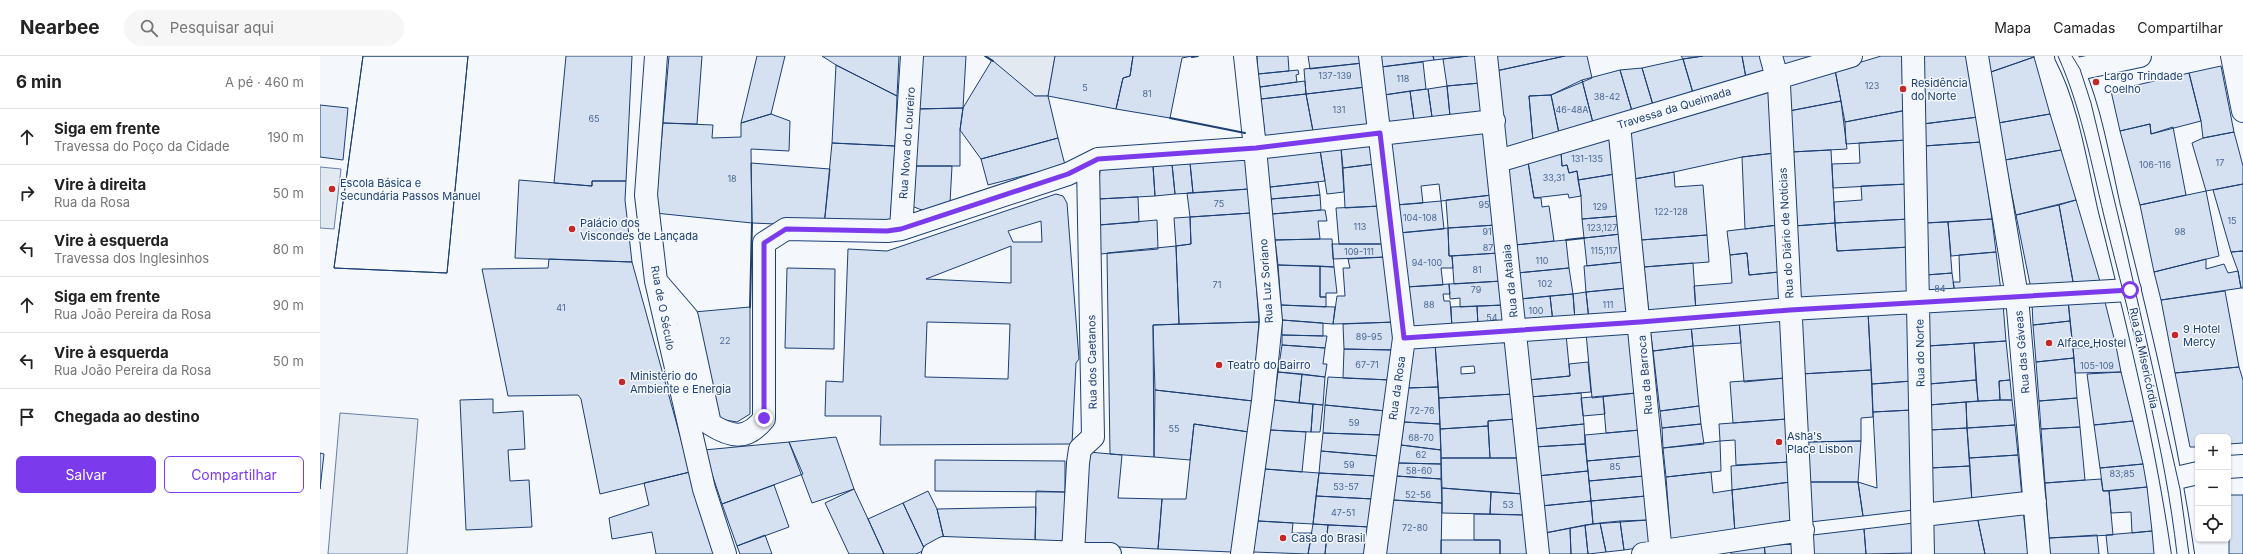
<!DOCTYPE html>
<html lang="pt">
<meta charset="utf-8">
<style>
:root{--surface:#fff;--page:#f6f6f6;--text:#222;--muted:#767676;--line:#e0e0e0;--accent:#7c3aed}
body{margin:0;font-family:Inter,sans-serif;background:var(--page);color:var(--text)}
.controls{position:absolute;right:12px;bottom:12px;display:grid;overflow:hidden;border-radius:6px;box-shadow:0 1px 3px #0004}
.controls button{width:36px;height:36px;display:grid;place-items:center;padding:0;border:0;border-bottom:1px solid var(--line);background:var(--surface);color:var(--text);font:20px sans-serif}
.stop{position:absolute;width:12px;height:12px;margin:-9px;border:3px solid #7c3aed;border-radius:50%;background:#fff}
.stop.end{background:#7c3aed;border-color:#fff;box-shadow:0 1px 4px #0008}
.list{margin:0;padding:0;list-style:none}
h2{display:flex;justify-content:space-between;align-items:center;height:52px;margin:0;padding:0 16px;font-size:17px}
h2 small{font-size:13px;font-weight:400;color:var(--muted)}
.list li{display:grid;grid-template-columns:26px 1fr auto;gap:12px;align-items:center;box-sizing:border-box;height:56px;padding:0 16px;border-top:1px solid var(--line)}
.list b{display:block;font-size:15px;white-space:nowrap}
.list p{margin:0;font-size:13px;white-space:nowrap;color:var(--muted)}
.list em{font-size:13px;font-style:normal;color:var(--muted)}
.actions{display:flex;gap:8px;padding:12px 16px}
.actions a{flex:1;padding:9px 0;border:1px solid var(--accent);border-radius:6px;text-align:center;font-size:14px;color:var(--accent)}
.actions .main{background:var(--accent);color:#fff}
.icon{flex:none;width:22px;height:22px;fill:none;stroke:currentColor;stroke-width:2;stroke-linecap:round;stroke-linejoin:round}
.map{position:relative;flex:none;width:1923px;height:498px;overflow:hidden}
header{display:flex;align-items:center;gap:24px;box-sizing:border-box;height:56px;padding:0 20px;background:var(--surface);border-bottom:1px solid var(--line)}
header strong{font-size:19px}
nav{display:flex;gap:22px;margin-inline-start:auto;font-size:14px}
.search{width:280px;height:36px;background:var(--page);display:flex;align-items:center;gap:10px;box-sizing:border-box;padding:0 14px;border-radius:22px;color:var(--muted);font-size:15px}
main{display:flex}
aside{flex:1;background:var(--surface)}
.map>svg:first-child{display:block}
</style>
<header>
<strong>Nearbee</strong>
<div class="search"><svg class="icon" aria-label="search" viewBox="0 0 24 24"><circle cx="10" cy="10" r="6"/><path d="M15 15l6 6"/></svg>Pesquisar aqui</div>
<nav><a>Mapa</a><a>Camadas</a><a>Compartilhar</a></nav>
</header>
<main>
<aside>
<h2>6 min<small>A pé · 460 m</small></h2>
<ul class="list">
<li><svg class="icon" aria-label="ahead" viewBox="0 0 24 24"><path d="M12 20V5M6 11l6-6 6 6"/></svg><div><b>Siga em frente</b><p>Travessa do Poço da Cidade</p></div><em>190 m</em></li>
<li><svg class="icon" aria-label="right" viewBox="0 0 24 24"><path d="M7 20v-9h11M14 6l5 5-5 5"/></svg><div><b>Vire à direita</b><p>Rua da Rosa</p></div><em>50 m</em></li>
<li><svg class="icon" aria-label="left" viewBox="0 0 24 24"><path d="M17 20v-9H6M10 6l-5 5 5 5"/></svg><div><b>Vire à esquerda</b><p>Travessa dos Inglesinhos</p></div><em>80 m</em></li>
<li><svg class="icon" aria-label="ahead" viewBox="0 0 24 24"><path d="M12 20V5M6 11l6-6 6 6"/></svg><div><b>Siga em frente</b><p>Rua João Pereira da Rosa</p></div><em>90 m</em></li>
<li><svg class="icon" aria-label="left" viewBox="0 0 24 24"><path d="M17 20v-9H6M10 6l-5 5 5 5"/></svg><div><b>Vire à esquerda</b><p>Rua João Pereira da Rosa</p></div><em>50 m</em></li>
<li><svg class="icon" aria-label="arrive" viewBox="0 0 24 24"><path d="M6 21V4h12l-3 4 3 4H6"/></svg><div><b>Chegada ao destino</b></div></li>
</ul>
<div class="actions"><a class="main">Salvar</a><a>Compartilhar</a></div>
</aside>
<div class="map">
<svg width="1923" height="498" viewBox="0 0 1923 498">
<rect width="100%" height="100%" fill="#f4f7fb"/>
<path fill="#e3e9f0" stroke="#687fa3" d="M665 0H735L728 40H715Z
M0 111 21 113 14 173 0 172Z
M20 357 98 363 87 498H8Z"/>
<path fill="#d5e0f0" stroke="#1d3f73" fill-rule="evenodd" d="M43 0H148L127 217 14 212Z
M43 0H148L127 217 14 212Z
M246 0H312L306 125H272V130L234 127Z
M349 0H382L377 68 343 67Z
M437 0H465L451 58 421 67Z
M502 0H579L577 40 516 9Z
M599 0H646L643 52 595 53Z
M735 0H813L810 20 803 22 796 53 728 40Z
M813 0H872L862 2 850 62 796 53 803 22 810 20Z
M937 0H968L969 15 938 18Z
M988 0H1042L1043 7 990 13Z
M1059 0H1113L1114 4 1061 11Z
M1113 0H1148L1114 4Z
M1148 0H1157L1160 27 1127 30 1123 3Z
M1174 0H1245L1176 15Z
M1245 0H1267L1272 22 1231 39 1209 40 1213 85 1185 93 1176 15Z
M1361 0H1383L1363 3Z
M1383 0H1422L1426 22 1373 37 1363 3Z
M1422 0H1441L1446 16 1426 22Z
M1460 0H1499L1463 11Z
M1561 0H1586L1587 54 1525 66 1515 14Z
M1602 0H1650L1658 61 1603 68Z
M1665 0H1714V1L1668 17Z
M1714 1 1730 58 1678 67 1668 17Z
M1363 3 1373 37 1333 49 1322 12Z
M672 4 715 40H728L738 82 661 103 640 74 643 52Z
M1103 6 1106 33 1064 39 1061 11Z
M1043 7 1046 31 986 38 984 13Z
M516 9 577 40 575 90 512 87Z
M1901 10 1914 76 1883 82 1881 65 1869 17Z
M1322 12 1333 49 1312 55 1300 14Z
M978 14 979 18 976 19 977 26 940 31 938 18Z
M1300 14 1312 55 1273 67 1262 24Z
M1515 14 1521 45 1469 55 1468 27Z
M1869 17 1881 65 1831 78 1830 68 1800 75 1791 35Z
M1262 24 1273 67 1239 77 1231 39Z
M985 25 986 38 941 43 940 31Z
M1160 27 1163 56 1130 60 1127 30Z
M1127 30 1130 60 1112 61 1108 33Z
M1046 31 1051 68 993 75 986 38Z
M1108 33 1112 61 1094 64 1090 35Z
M1453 33 1455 97 1422 101 1354 116 1314 123 1309 76Z
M1090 35 1094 64 1067 67 1064 39Z
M986 38 993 75 945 80 941 43Z
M1231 39 1239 77 1213 85 1209 40Z
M1521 45 1527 93 1471 96 1469 55Z
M0 49 28 52 23 104 0 101Z
M643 52 640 74V110H593L595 53Z
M1587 54V84L1526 88 1525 66Z
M451 58 470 65 469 95 431 93 432 167 335 157 343 67 393 69 392 82 421 81V67Z
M1730 58 1741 94 1685 104 1678 67Z
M1658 61 1661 86 1604 90 1603 68Z
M1830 68 1831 78 1853 71 1866 139 1820 149 1800 75Z
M1166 75 1172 139 1121 145 1119 128 1101 130 1103 147 1076 149 1069 86Z
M1914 76 1923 110V128L1886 135 1872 87 1883 82Z
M1291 81 1295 118 1258 124 1257 115 1249 117 1247 109 1242 110 1241 96Z
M738 82 745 109 668 129 661 103Z
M1587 84 1588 128 1513 132 1512 108 1540 107 1539 87Z
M1661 86 1672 163 1605 167 1604 90Z
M512 87 575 90 570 170H504Z
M1053 88 1055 108 1023 112 1021 92Z
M1021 92 1024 136 1007 138 1000 94Z
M1000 94 1005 125 950 131 946 100Z
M1511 94 1515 167 1474 170 1471 96Z
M1741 94 1756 144 1696 159 1685 104Z
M1241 96 1242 110 1247 109 1249 117 1257 115 1261 140 1249 142 1248 138 1214 142 1208 106Z
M1455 97 1458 169 1425 173 1422 101Z
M926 102 929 133 873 137 870 107Z
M1208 106 1214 142H1221L1222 151 1229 150 1234 185 1195 189 1187 112Z
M431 107 510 113 504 170 432 167Z
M870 107 873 137 855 138 852 108Z
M852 108 855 138 835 140 833 110Z
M1055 108 1060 150 1025 152 1023 112Z
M593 110H632L630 147 607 156 589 149Z
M833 110 835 140 778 143 780 114Z
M1354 116 1355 131 1383 129 1387 179 1321 184 1314 123Z
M1295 118 1299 160 1262 163 1261 140 1258 124Z
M199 124 272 130V125H306L305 144 312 206 195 202Z
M998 126 1000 139 951 143 950 131Z
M1588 128 1589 163 1515 167 1514 146 1542 144 1541 130Z
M1923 128V195L1911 196 1893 134Z
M929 133 931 157 870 161 867 137Z
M1886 135 1899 200 1834 216 1820 149Z
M736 138 743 140 747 147 759 303 756 307 752 388 560 389 561 360H505L506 325 523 326 528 193 567 195ZM721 165 722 186H693L688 175ZM691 190V227L606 223ZM607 266 690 268 688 323 605 321Z
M1000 139 1001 154 952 158 951 143Z
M1172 139 1176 169 1128 172 1126 144Z
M818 141 819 166 779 169 778 143Z
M1756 144 1781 229 1754 231 1739 149Z
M1121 145 1124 173 1079 177 1076 149Z
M1739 149 1754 231 1711 233 1696 159Z
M1060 150 1064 188H1019L1016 152Z
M1001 154H1005L1007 165H998L1000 183 955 184 952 158Z
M931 157 939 266 859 268 856 190 871 188 870 161Z
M1299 160 1301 178 1264 182 1262 163Z
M870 161 871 188 856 190 854 162Z
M1589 163 1590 191 1517 195 1515 167Z
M1672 163 1676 196 1631 200 1628 166Z
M837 164 838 193 780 198 779 169Z
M1628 166 1632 217 1606 219 1605 167Z
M1515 167 1517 195 1590 191 1591 241 1478 247 1474 170Z
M1176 169 1179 197 1129 200 1128 172Z
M1458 169 1459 216 1429 219 1427 197 1410 199 1407 175Z
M1128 172 1129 200H1132L1133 212H1121L1123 229 1086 231 1079 177Z
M1301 178 1304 206 1267 210 1264 182Z
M1387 179 1389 206 1324 211 1321 184Z
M1000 183H1012L1014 211 958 209 955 184Z
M1246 184 1249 212 1197 217 1195 189Z
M1012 188H1064L1066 201 1013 203Z
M856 190 859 268 833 269 834 401 790 398 787 197Z
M1923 195V232H1921L1918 215 1911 196Z
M1676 196 1681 235 1635 238 1633 226H1640L1639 199Z
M1179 197 1182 225 1134 228 1132 200Z
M1427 197 1429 219 1459 216 1461 246 1376 255 1374 230 1412 227 1410 199Z
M1066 201 1076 266 1013 268 1017 240H1025L1023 212H1030L1028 203Z
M229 203 312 206 370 416 280 438 261 343 258 339 188 340 162 213 228 212Z
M1886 203V213L1904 208 1908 217 1918 215 1921 232 1841 244 1834 216Z
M1304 206 1307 232 1266 236 1264 210Z
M1373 207 1376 255 1329 259 1324 211Z
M958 209 1000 210V241H1006V251L961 249Z
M1000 210 1014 211 1017 237H1006V241H1000Z
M467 212 515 213 514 293 465 292Z
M1249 212 1253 238 1200 243 1197 217Z
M1632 217 1635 238 1607 240 1606 219Z
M1182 225 1184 249 1140 251V242L1130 243 1129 228Z
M1129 228 1130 238H1123L1124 245H1130L1132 271 1090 273 1086 231Z
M1307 232 1310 261 1269 264 1266 236Z
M1905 235 1919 311 1855 317 1841 244Z
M1266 236 1269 264H1255L1253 238Z
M1253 238 1255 264 1233 266 1230 240Z
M1230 240 1233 266 1203 268 1200 243Z
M1784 242 1796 290 1753 292 1748 244Z
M1748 244 1750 265 1713 269 1712 247Z
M1683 248 1686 285 1608 290 1607 253Z
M961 249 1015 251 1013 268 962 264Z
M1184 249 1187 269 1158 270 1157 250Z
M1157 250 1158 270 1132 271 1131 251Z
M430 251V358L417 366 399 363 374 256Z
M1591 254 1592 325 1552 328 1548 256Z
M1548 256 1551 314 1481 318 1478 260Z
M1462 261 1465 322 1424 326 1419 265Z
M962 264 1003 267V280L962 279Z
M1419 265 1421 287 1373 290 1371 269Z
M1750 265 1754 302 1716 306 1713 269Z
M939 266 933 345 835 334 833 269Z
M1076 266 1073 294 1024 293 1023 268Z
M1371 269 1373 290 1333 295 1330 272Z
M1311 274 1316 337 1272 342 1266 277Z
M1246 278 1250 320 1208 324 1204 281Z
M962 279 1007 280 1005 292 962 289Z
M1189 282 1194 338 1119 342 1115 287ZM1154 310 1155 317 1141 318V311Z
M1686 285 1690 324 1679 325 1680 344 1658 345 1654 287Z
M1115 287 1118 331 1087 332 1092 289Z
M1654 287 1656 324 1609 328 1608 290Z
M962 289 1005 292 1003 308H1007L1005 321 958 316Z
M1373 290 1379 350 1340 355 1333 295Z
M1796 290 1801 316 1755 317 1753 292Z
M1024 293 1073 294 1070 324 1023 322Z
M1754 302 1757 342 1719 345 1716 306Z
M1268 306 1271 336 1210 341 1208 324 1250 320 1249 308Z
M1919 311 1923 324V387L1908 388V381H1878V391H1870L1855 317Z
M1551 314 1553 361 1541 362V385L1484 386 1481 318Z
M958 316 982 318 979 347 954 344Z
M1801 316 1813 365 1774 369 1767 318Z
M982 318 1005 321 1003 349 979 347Z
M1008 321 1070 324 1066 355 1005 349Z
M1465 322 1467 363 1413 367 1410 326Z
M1656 324 1658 345 1609 349V328Z
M1690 324 1692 344H1680L1679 325Z
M1592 325V354L1553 356 1552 328Z
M1118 331 1120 368 1084 366 1087 332Z
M835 334 933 345 929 376 874 368 870 404 834 401Z
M1261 337 1264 368 1213 373 1210 341Z
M1316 337 1320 374 1286 377 1283 340Z
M1194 338 1196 363 1168 365V370L1120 373 1119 342Z
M1283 340 1285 358 1263 360 1261 342Z
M1757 342 1760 371 1721 373 1719 345Z
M173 343V357L203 355 205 393 188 394 190 425 209 424 212 471 146 474 140 344Z
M954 344 993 348 991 376 950 374Z
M1680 344H1692L1695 369 1647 372 1646 346Z
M1646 346 1647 372 1610 374 1609 349Z
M993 348 1003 349 1000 376H991Z
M1005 349 1066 355 1062 379 1003 377Z
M1379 350 1381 368 1342 372 1340 355Z
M1592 354 1594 454 1543 460 1538 426 1557 432 1553 356Z
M1196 363 1200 402H1170L1168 365Z
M1467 363 1469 406 1416 409 1415 384 1400 385 1399 368Z
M1813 365 1823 408 1780 412 1774 369Z
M1084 366 1120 368 1121 394 1081 389Z
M874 368 929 376 912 496 838 493 842 443H866Z
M1264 368 1265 388 1214 391 1213 373Z
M1381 368 1384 388 1343 392 1342 372Z
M1695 369 1698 399 1649 402 1647 372Z
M1168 370 1170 402H1121L1120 373Z
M1760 371 1765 424 1725 427 1721 373Z
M1647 372 1650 410 1610 412V374Z
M950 374 986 376 982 416 945 413Z
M1320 374 1322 400 1267 405 1265 379Z
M1003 377 1062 379 1059 400 1001 395Z
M516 381 534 433 492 447 469 386Z
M1400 385 1401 415 1346 421 1343 392Z
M1541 385 1538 426H1487L1484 386Z
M469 386 483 418 402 448 384 394Z
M1265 388 1268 415 1217 420 1214 391Z
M1081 389 1121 394V408L1078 407Z
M1001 395 1059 400 1057 420 999 417Z
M769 396 802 399 798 442 842 443 838 493 762 489Z
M0 397 4 398 0 433Z
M1698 399 1702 441 1652 447 1649 402Z
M1322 400 1324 420 1269 425 1267 405Z
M1121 402H1200L1204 438 1122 432Z
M615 404 745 405V436L615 435Z
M1469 406 1470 426 1412 434 1411 410Z
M1078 407 1121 408V423L1076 420Z
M1823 408 1827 431 1783 435 1780 412Z
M1650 410 1652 447 1611 452 1610 412Z
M945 413 999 417 993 468 938 465Z
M1268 415 1271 445 1221 450 1217 420Z
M370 416 395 498H336L332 476 292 483 289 462 329 449 324 427Z
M1391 416 1393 437 1412 434 1415 477 1351 488 1346 421Z
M999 417 1057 420 1053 443 996 440Z
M1076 420 1121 423 1122 447 1073 444Z
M1324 420 1326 440 1271 445 1269 425Z
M1781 423 1783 435H1789L1793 479 1729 482 1725 427Z
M1470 426 1474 468 1415 477 1412 434Z
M1487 426H1538L1543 460 1490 466Z
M454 429 469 471 417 490 402 448Z
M1827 431 1832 475 1812 477 1811 456 1791 457 1789 435Z
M1122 432 1171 436 1170 458 1122 457Z
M534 433 548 463 564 498H529L505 447Z
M608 435 617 453 624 483 605 494 583 447Z
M716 435 745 436V489L715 488Z
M1171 436 1204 438 1206 459 1170 458Z
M1909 439H1923V498H1909Z
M996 440 1053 443 1050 471 993 468Z
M1326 440 1328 464 1273 468 1271 445Z
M1073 444 1122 447 1121 498H1064Z
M1271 445 1273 468 1225 477 1221 450Z
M583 447 605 494 596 498H564L548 463Z
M716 451 715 488 624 483 617 453Z
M1703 454 1708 498H1665L1657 460Z
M1154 458 1206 459 1210 498H1180V484H1154Z
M1657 460 1665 498H1612V465Z
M1328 464 1330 490 1304 494 1300 465Z
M938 465 973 467 972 477H992L988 498 933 496Z
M1300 465 1304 494 1286 496 1280 467Z
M1280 467 1286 496 1268 498 1265 469Z
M1594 467 1595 497 1546 498 1544 473Z
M993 468 1008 469 1005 498H988Z
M1008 469 1050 471 1046 498H1005Z
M1265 469 1268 498H1251L1250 472Z
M1250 472 1251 498H1227L1225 477Z
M1544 473 1546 498H1493V479Z
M1832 475 1834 498H1788L1786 479Z
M445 479 452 498H420L417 490Z
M1777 479 1779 498H1730L1729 482Z
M1475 482 1476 498H1445L1444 486Z
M1121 484H1180V498H1121Z
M1444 486 1445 498H1411V491Z"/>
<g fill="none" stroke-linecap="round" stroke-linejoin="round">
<defs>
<path id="minor" d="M336 0 326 139 336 225 384 433 405 498
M1050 0 1084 282 1055 498
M1166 0 1218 498
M1451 0 1459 29 1483 498
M1593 0 1603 498
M1657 0 1697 241 1719 498
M1912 0 1923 55
M1753 14 1820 0
M1299 69 1341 498
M1178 105 1531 0
M581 173 592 0
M336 225 367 261 390 368C412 382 427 384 444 363V187L466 173 567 175 581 173 748 118 778 103 935 92 1174 65
M1084 282 1320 266 1470 253 1810 234
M1908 411 1923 410
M1852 423 1878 417
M1603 459 1715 446
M613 498 624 492 790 498
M753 498 758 407 760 393 773 381 768 109
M922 498 943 345 951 265 935 92 925 0
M1323 498 1483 474"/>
<path id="major" d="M1746 0C1769 44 1778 102 1789 151 1818 266 1846 381 1863 498"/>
</defs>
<use href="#minor" stroke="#1d3f73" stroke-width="24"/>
<use href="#major" stroke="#1d3f73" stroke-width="24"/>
<use href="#minor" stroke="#f4f7fb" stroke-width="22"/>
<use href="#major" stroke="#f4f7fb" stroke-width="22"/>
<path stroke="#1d3f73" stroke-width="1" d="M1738 0C1764 58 1774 123 1790 184 1816 287 1845 392 1857 498
M1752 0 1760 13 1771 47 1802 176 1860 433 1869 498"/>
<path stroke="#1d3f73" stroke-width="2" d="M665 0 673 5
M872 1 878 0
M850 62 925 77
M1246 184 1264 182
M430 251 432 167"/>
</g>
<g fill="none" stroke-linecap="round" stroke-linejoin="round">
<path stroke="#7c3aed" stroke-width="5" d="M444 362V187L466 173 567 175 581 173 748 118 778 103 936 92 1060 77 1084 282 1320 266 1470 254 1810 234"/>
</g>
<g fill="#c62828" stroke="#f4f7fb" stroke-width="1.5">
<circle cx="1776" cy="26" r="4"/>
<circle cx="1583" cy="33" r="4"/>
<circle cx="12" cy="133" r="4"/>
<circle cx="252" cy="173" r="4"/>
<circle cx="1855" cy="279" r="4"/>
<circle cx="1729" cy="287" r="4"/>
<circle cx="899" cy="309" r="4"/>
<circle cx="302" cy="326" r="4"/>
<circle cx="1459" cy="386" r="4"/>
<circle cx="963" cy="482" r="4"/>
</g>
<g text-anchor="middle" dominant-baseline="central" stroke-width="3" stroke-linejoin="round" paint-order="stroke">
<g font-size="9" fill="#4b6792">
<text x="1015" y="19">137-139</text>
<text x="1083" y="22">118</text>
<text x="1552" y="29">123</text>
<text x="765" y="31">5</text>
<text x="827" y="37">81</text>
<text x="1287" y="40">38-42</text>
<text x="1019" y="53">131</text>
<text x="1252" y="53">46-48A</text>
<text x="274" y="62">65</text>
<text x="1267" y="102">131-135</text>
<text x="1900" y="106">17</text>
<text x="1835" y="108">106-116</text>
<text x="1234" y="121">33,31</text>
<text x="412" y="122">18</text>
<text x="899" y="147">75</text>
<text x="1164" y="148">95</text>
<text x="1280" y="150">129</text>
<text x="1351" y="155">122-128</text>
<text x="1100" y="161">104-108</text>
<text x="1912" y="164">15</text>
<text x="1040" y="170">113</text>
<text x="1282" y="171">123,127</text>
<text x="1167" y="175">91</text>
<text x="1860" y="175">98</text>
<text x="1168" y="191">87</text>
<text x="1284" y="194">115,117</text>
<text x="1039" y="195">109-111</text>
<text x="1222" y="204">110</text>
<text x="1107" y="206">94-100</text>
<text x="1157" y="213">81</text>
<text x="1225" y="227">102</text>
<text x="897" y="228">71</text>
<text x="1620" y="232">84</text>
<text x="1156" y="233">79</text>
<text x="1109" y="248">88</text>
<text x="1288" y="248">111</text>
<text x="241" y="251">41</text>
<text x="1216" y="254">100</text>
<text x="1172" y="261">54</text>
<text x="1049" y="280">89-95</text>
<text x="405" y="284">22</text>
<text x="1047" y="308">67-71</text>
<text x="1777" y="309">105-109</text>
<text x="1102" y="354">72-76</text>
<text x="1034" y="366">59</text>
<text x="854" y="372">55</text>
<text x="1101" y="381">68-70</text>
<text x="1101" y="398">62</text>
<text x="1029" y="408">59</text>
<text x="1295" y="410">85</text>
<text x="1099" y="414">58-60</text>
<text x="1802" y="417">83;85</text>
<text x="1026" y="430">53-57</text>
<text x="1098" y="438">52-56</text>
<text x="1188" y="448">53</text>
<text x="1023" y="456">47-51</text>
<text x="1095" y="471">72-80</text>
</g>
<g font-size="11" fill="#1d3f73" stroke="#f4f7fb" text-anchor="start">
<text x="1784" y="20">Largo Trindade<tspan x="1784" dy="13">Coelho</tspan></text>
<text x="1591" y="27">Residência<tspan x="1591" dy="13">do Norte</tspan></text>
<text x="20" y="127">Escola Básica e<tspan x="20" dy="13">Secundária Passos Manuel</tspan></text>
<text x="260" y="167">Palácio dos<tspan x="260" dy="13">Viscondes de Lançada</tspan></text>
<text x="1863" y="273">9 Hotel<tspan x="1863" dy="13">Mercy</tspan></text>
<text x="1737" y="287">Alface Hostel</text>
<text x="907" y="309">Teatro do Bairro</text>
<text x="310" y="320">Ministério do<tspan x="310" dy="13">Ambiente e Energia</tspan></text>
<text x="1467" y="380">Asha's<tspan x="1467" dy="13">Place Lisbon</tspan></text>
<text x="971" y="482">Casa do Brasil</text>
</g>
<g font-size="11" fill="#1d3f73" stroke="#f4f7fb">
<text transform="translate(1354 52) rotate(-17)">Travessa da Queimada</text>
<text transform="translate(587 87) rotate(-86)">Rua Nova do Loureiro</text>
<text transform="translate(1466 177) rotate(-93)">Rua do Diário de Notícias</text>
<text transform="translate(946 225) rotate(-94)">Rua Luz Soriano</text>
<text transform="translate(1190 225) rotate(-96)">Rua da Atalaia</text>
<text transform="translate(343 252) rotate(79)">Rua de O Século</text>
<text transform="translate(1702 296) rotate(-95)">Rua das Gáveas</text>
<text transform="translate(1600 297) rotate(-91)">Rua do Norte</text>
<text transform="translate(1824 302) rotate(78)">Rua da Misericórdia</text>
<text transform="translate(772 306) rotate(-91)">Rua dos Caetanos</text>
<text transform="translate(1325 319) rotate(-95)">Rua da Barroca</text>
<text transform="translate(1077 332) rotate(-82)">Rua da Rosa</text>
</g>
</g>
</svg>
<div class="controls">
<button>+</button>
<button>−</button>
<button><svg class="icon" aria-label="locate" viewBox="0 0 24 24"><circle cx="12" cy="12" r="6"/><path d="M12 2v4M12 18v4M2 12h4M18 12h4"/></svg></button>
</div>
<div class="stop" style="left:1810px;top:234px"></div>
<div class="stop end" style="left:444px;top:362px"></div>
</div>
</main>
